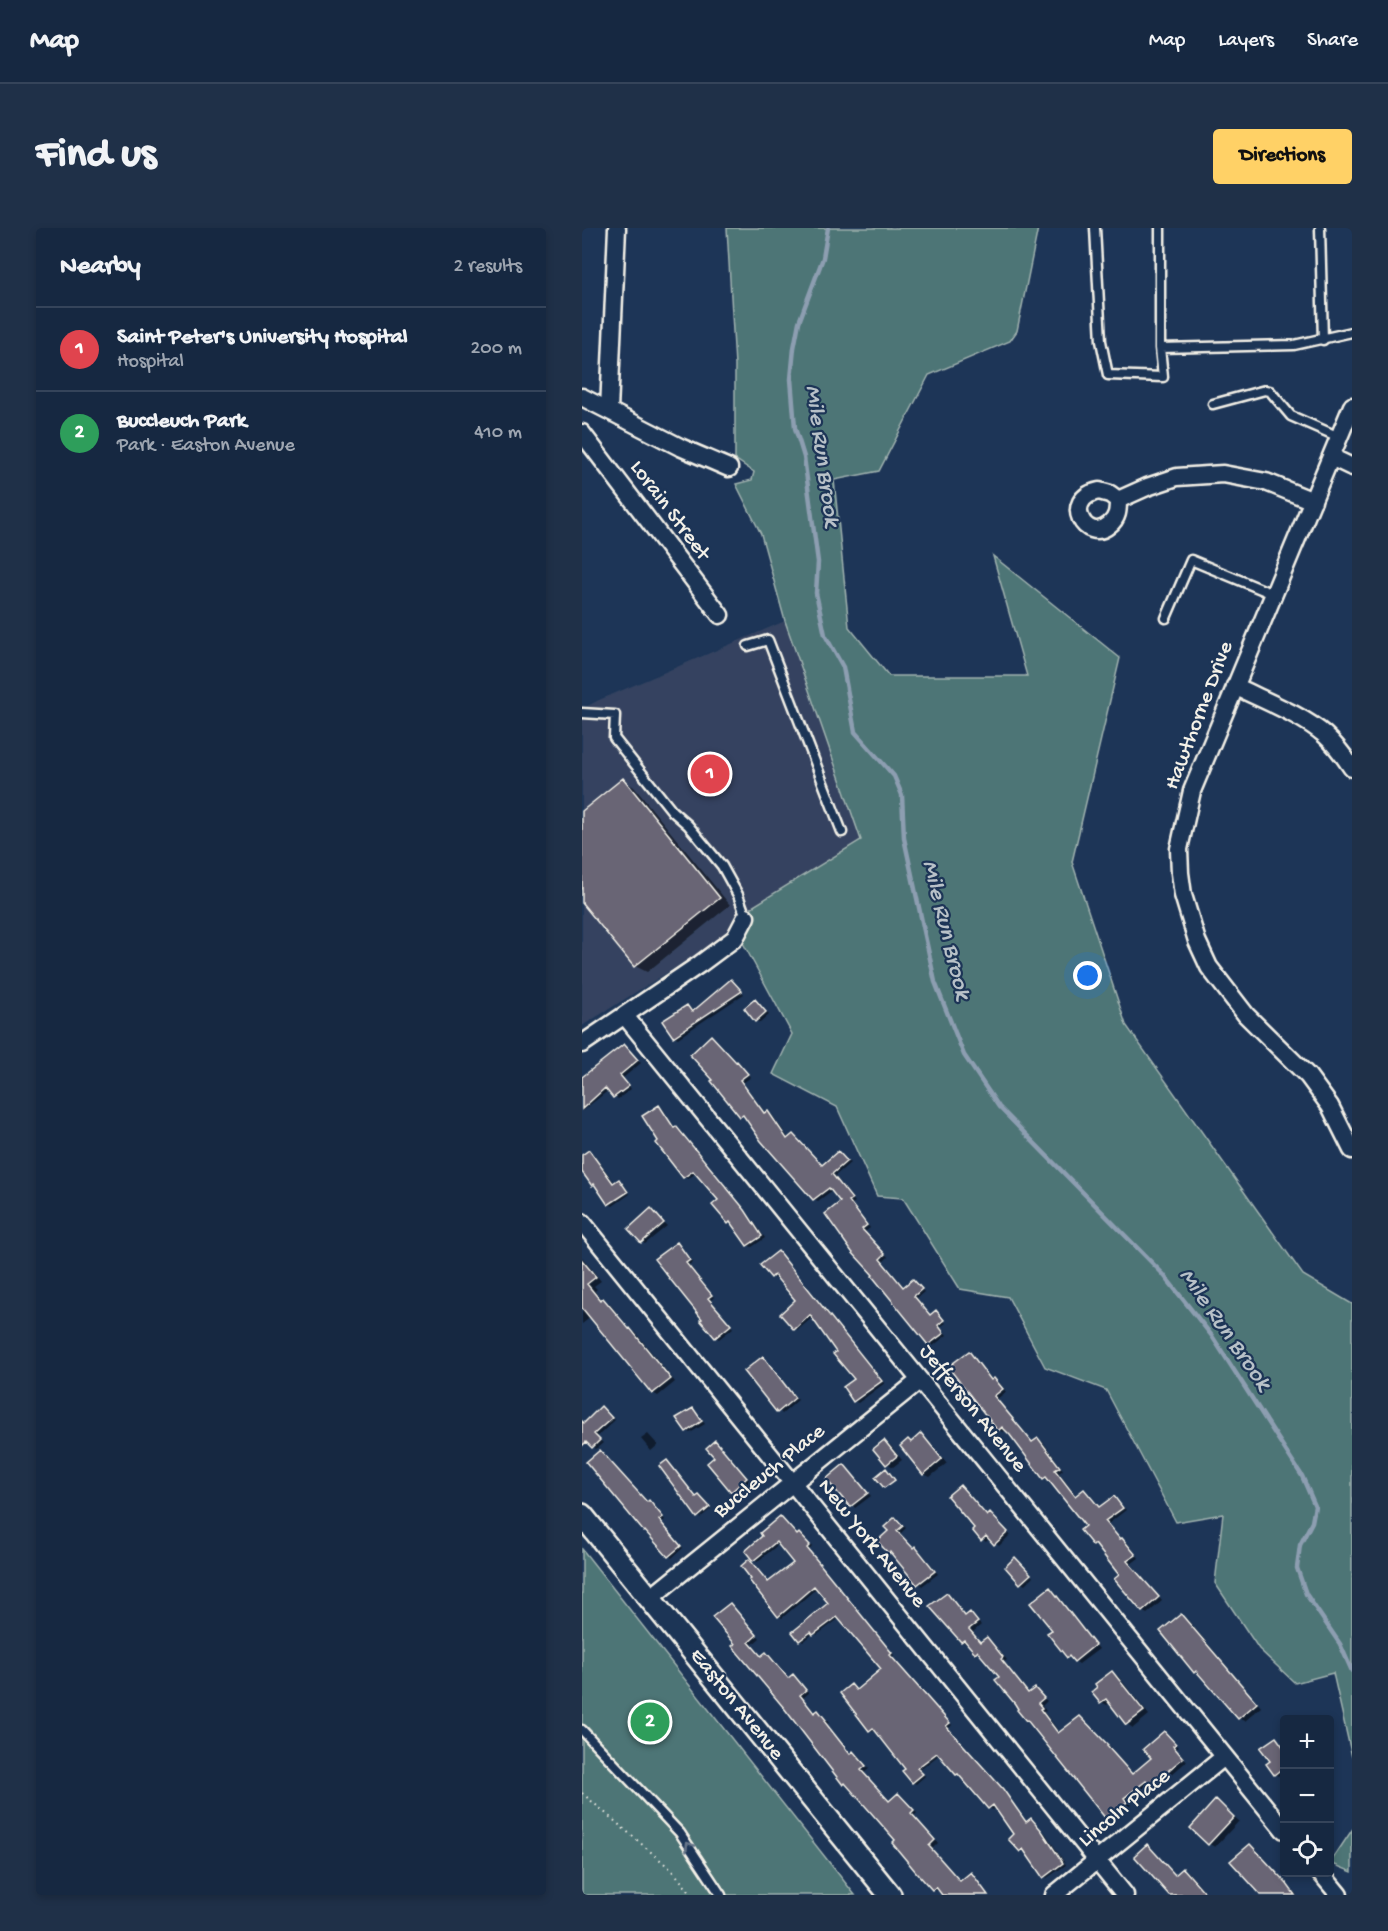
<!DOCTYPE html>
<meta charset="utf-8">
<style>
:root{--surface:#162841;--page:#1f3048;--text:#f1f3f6;--muted:#9ea6b1;--line:#35445a;--accent:#ffd166}
body{margin:0;font-family:"Gochi Hand",sans-serif;background:var(--page);color:var(--text)}
.controls{position:absolute;right:18px;bottom:18px;display:grid;overflow:hidden;border-radius:6px;box-shadow:0 3px 9px #0003}
.controls button{width:54px;height:54px;display:grid;place-items:center;padding:0;border:0;border-bottom:2px solid var(--line);background:var(--surface);color:var(--text);font:30px sans-serif}
.you{position:absolute;left:506px;top:748px;width:21px;height:21px;margin:-15px;border:4px solid #fff;border-radius:50%;background:#1a73e8;box-shadow:0 0 0 9px #1a73e833}
.badge{display:grid;place-items:center;width:39px;height:39px;border-radius:50%;background:var(--accent);color:#fff;font-size:20px;font-weight:700}
.pin{position:absolute;translate:-50% -50%;border:3px solid #fff;box-shadow:0 2px 6px #0006}
.list{margin:0;padding:0;list-style:none}
h2{display:flex;justify-content:space-between;align-items:center;height:78px;margin:0;padding:0 24px;font-size:26px}
h2 small{font-size:20px;font-weight:400;color:var(--muted)}
.list li{display:grid;grid-template-columns:39px 1fr auto;gap:18px;align-items:center;box-sizing:border-box;height:84px;padding:0 24px;border-top:2px solid var(--line)}
.list b{display:block;font-size:22px;white-space:nowrap}
.list p{margin:0;font-size:20px;white-space:nowrap;color:var(--muted)}
.list em{font-size:20px;font-style:normal;color:var(--muted)}
.icon{flex:none;width:33px;height:33px;fill:none;stroke:currentColor;stroke-width:2;stroke-linecap:round;stroke-linejoin:round}
.map{position:relative;flex:none;width:770px;height:1667px;overflow:hidden;border-radius:6px}
header{display:flex;align-items:center;gap:36px;box-sizing:border-box;height:84px;padding:0 30px;background:var(--surface);border-bottom:2px solid var(--line)}
header strong{font-size:28px}
nav{display:flex;gap:33px;margin-inline-start:auto;font-size:21px}
.intro{display:flex;align-items:center;justify-content:space-between;box-sizing:border-box;height:144px;padding:0 36px}
h1{margin:0;font-size:42px}
.button{padding:15px 27px;border-radius:6px;background:var(--accent);color:#111;font-size:21px;font-weight:700}
main{display:flex;gap:36px;padding:0 36px}
aside{flex:1;background:var(--surface);border-radius:6px;box-shadow:0 3px 9px #0003}
.map>svg:first-child{display:block}
</style>
<header>
<strong>Map</strong>
<nav><a>Map</a><a>Layers</a><a>Share</a></nav>
</header>
<div class="intro"><h1>Find us</h1><a class="button">Directions</a></div>
<main>
<aside>
<h2>Nearby<small>2 results</small></h2>
<ul class="list">
<li><span class="badge" style="background:#e0444e">1</span><div><b>Saint Peter's University Hospital</b><p>Hospital</p></div><em>200 m</em></li>
<li><span class="badge" style="background:#2e9e5b">2</span><div><b>Buccleuch Park</b><p>Park · Easton Avenue</p></div><em>410 m</em></li>
</ul>
</aside>
<div class="map">
<svg width="770" height="1667" viewBox="0 0 770 1667">
<rect width="100%" height="100%" fill="#1d3557"/>
<filter id="ink" filterUnits="userSpaceOnUse"><feTurbulence type="fractalNoise" baseFrequency=".0167" numOctaves="2"/><feDisplacementMap in="SourceGraphic" scale="12" xChannelSelector="R" yChannelSelector="G"/><feConvolveMatrix kernelMatrix="1 2 1 2 8 2 1 2 1" color-interpolation-filters="sRGB"/></filter>
<g filter="url(#ink)">
<path fill="#344360" d="M203 393 279 612 170 679 150 704 0 798V481L17 472Z"/>
<path fill="#4d7476" stroke="#a0b2af" stroke-width="1.5" d="M145 0H456L435 103 428 113 347 147 297 243 252 252 267 399 307 448H445L411 328 538 430 490 634 544 797 721 1047 770 1076V1529L751 1445 713 1455 677 1421 633 1355 641 1286 594 1294 524 1162 463 1139 426 1069 378 1061 321 970 295 968 255 879 191 846 210 806 161 715 170 679 279 612 203 393 179 306 154 256 170 252 172 244 153 231V137Z
M0 1321 273 1667H0Z
M770 1602V1644L748 1635Z"/>
<path fill="#0007" d="M41 552 52 559 148 677 65 744 53 738 0 672V585Z
M149 752 162 766 96 810 92 808 106 778 112 784Z
M173 772 187 787 178 795 174 793Z
M129 809 155 835 159 837 169 849 161 855 184 886 186 885 190 887 207 911 241 938 256 925 268 935 253 948 273 974 270 976 288 1000 283 1004 306 1029 301 1034 323 1060 331 1053 335 1055 342 1064 335 1070 349 1088 354 1084 364 1095 358 1099 365 1107 351 1118 347 1116 251 962 236 973 232 971 164 889 159 888Z
M42 818 59 835 41 850 49 861 36 871 27 862 0 883V849Z
M77 878 81 881 93 900 98 902 166 985 183 1010 170 1019 166 1017 152 996 147 995 138 973 114 945 106 951 102 949Z
M7 924 11 926 33 955 37 953 41 955 48 966 31 978 27 976 0 942V929Z
M69 982 85 998 63 1016 60 1014Z
M95 1016 111 1034 107 1037 132 1069 129 1072 151 1100 137 1111 134 1109 122 1091Z
M196 1025 303 1155 276 1175 272 1173 274 1151 231 1089 216 1102 213 1100 215 1072 196 1049 193 1051 190 1049Z
M0 1029 19 1053 12 1058 15 1061 13 1063 20 1073 27 1075 48 1102 54 1105 93 1154 76 1168 71 1165 9 1089 0 1096Z
M387 1125 391 1128 411 1153 417 1154 424 1164 415 1171 451 1215 456 1211 461 1214 481 1242 477 1245 495 1269 503 1263 507 1266 518 1280 532 1270 544 1282 526 1296 539 1312 545 1314 557 1330 549 1336 580 1373 565 1386 560 1383 539 1347 518 1320 512 1317 505 1298 468 1251 467 1253 462 1250 424 1202 422 1204 417 1202Z
M181 1130 216 1172 200 1186 164 1143Z
M20 1180 33 1192 15 1209 21 1215 14 1221 0 1207V1198Z
M111 1181 123 1196 108 1205 105 1203Z
M66 1206 76 1217 69 1223 59 1211Z
M340 1207 345 1211 365 1235 348 1249 342 1246 330 1215Z
M133 1214 139 1218 169 1254 155 1266 150 1262 134 1229Z
M302 1214 308 1217 320 1232 311 1239 305 1235Z
M18 1224 66 1275 71 1276 83 1292 79 1295 101 1320 90 1330 63 1303 6 1234Z
M86 1233 115 1271 120 1270 129 1281 118 1290Z
M262 1238 289 1268 273 1280 246 1251Z
M378 1259 406 1289 409 1287 412 1289 428 1307 417 1318 408 1310 404 1314 400 1311Z
M198 1290 216 1308 218 1306 221 1308 230 1319 227 1322 312 1427 310 1429 370 1497 367 1500 424 1565 445 1595 449 1592 452 1593 464 1606 484 1637 465 1650 462 1648 443 1622 442 1624 439 1622 433 1606 414 1579 411 1582 407 1580 379 1547 375 1546 358 1526 338 1542 343 1548 334 1556 330 1554 325 1541 294 1501 292 1503 288 1502 269 1458 275 1463 302 1442 258 1390 235 1407 232 1405 221 1414 218 1412 248 1375 235 1360 200 1390 197 1388 168 1333 187 1355 213 1335 197 1316 175 1334 172 1332Z
M313 1291 324 1300 318 1306 332 1321 333 1320 337 1322 356 1346 340 1358 312 1326 308 1324V1303Z
M434 1331 451 1349 443 1357 439 1355Z
M468 1361 473 1364 517 1421 497 1436 486 1429 472 1402Z
M365 1367 369 1369 384 1389 388 1386 399 1397 391 1404 399 1415 405 1411 409 1413 425 1432 422 1434 448 1466 453 1461 465 1473 460 1478 464 1483 462 1484 478 1505 498 1490 529 1520 528 1521 552 1547 571 1530 582 1504 597 1519 594 1521 605 1533 574 1560 568 1555 546 1573 549 1577 530 1593 525 1590 450 1495 437 1483 438 1481 419 1450 386 1414 384 1416 380 1413Z
M148 1377 178 1410 170 1417 180 1429 184 1426 188 1428 207 1450 211 1447 215 1450 227 1465 221 1470 234 1486 236 1484 240 1486 247 1495 245 1496 269 1526 272 1524 276 1527 287 1541 282 1545 308 1574 316 1567 335 1585 332 1588 356 1615 350 1621 379 1654 389 1646 407 1667H362L357 1661 355 1663 351 1661 315 1613 262 1555 155 1416Z
M599 1388 605 1391 679 1479 663 1493 657 1490 620 1448 613 1444Z
M530 1445 536 1448 567 1487 551 1500 545 1496 528 1475 525 1477 519 1474Z
M694 1510 702 1519V1544L696 1548 693 1546 690 1534Z
M634 1573 657 1593 633 1619 627 1616Z
M668 1617 673 1620 715 1667H681Z
M566 1618 594 1648 601 1642 606 1644 626 1667H588Z"/>
<g fill="none" stroke-linecap="round" stroke-linejoin="round">
<path stroke="#8d9eb1" stroke-width="4.5" d="M246 0 241 30 217 94 212 120 209 151 213 200 222 229 236 334 234 365 243 407 261 439 273 504 312 548 320 567 322 610 353 754 382 827 417 879 581 1046 630 1108 720 1248 733 1278 730 1294 718 1317 715 1340 724 1366 758 1416 770 1443"/>
</g>
<path fill="#696575" stroke="#f4f1e8" stroke-width="1.5" d="M41 550 138 670 52 739 0 675V583Z
M149 751 160 763 91 809 80 793 105 777 110 784Z
M173 771 184 784 173 794 162 780Z
M129 807 154 834 155 833 166 846 158 852 182 885 186 883 205 911 211 906 240 937 256 923 265 933 250 946 270 971 267 973 285 997 280 1001 303 1026 298 1031 321 1059 331 1051 340 1061 332 1068 348 1087 354 1082 362 1092 356 1097 362 1105 346 1117 290 1048 291 1047 270 1024 243 986 258 974 247 960 231 972 179 913 161 887 158 889 129 853 131 852 108 827Z
M42 816 56 832 38 847 47 858 31 870 23 860 0 881V849Z
M77 877 92 900 94 898 163 982 180 1008 165 1018 148 994 146 996 130 977 136 972 111 943 101 950 74 915 76 913 60 888Z
M7 922 31 955 37 951 46 964 26 977 12 956 10 958 0 944V927Z
M69 980 82 995 59 1015 46 1001Z
M95 1014 108 1032 104 1035 130 1067 126 1070 149 1097 133 1110 118 1092 120 1091 72 1031Z
M196 1023 300 1153 271 1174 261 1159 272 1151 251 1126 254 1124 228 1087 212 1102 198 1086 213 1072 192 1047 189 1050 178 1037Z
M0 1032 14 1049 5 1056 18 1072 21 1070 47 1101 48 1100 89 1151 70 1166 0 1080Z
M387 1123 409 1152 412 1150 421 1161 412 1168 450 1214 456 1210 478 1239 473 1242 493 1268 502 1261 517 1279 532 1268 541 1280 523 1293 538 1311 540 1310 554 1327 545 1333 577 1369 560 1384 532 1351 537 1347 513 1316 511 1318 498 1302 503 1298 464 1249 461 1251 428 1207 420 1199 416 1203 366 1139Z
M181 1128 213 1170 195 1185 162 1143Z
M19 1178 30 1190 12 1206 18 1212 10 1220 4 1214 0 1218V1193L2 1195Z
M111 1180 120 1193 104 1204 94 1190Z
M339 1205 360 1231 341 1247 318 1218 326 1211 329 1214Z
M133 1212 165 1250 149 1264 125 1235 132 1229 124 1220Z
M302 1212 315 1228 304 1237 291 1221Z
M18 1222 65 1274 67 1272 81 1289 77 1292 99 1318 86 1329 63 1303 62 1304 4 1234Z
M85 1232 114 1269 117 1267 128 1279 115 1290 77 1238Z
M262 1236 286 1265 268 1279 244 1251Z
M304 1240 313 1252 302 1260 293 1249Z
M378 1257 405 1288 408 1285 426 1304 412 1317 404 1308 399 1313 390 1302 392 1300 365 1268Z
M198 1288 215 1307 217 1305 228 1317 225 1320 310 1425 308 1427 368 1495 364 1498 421 1561 444 1594 449 1590 460 1603 481 1635 461 1650 441 1621 438 1624 426 1611 431 1606 411 1577 406 1581 376 1546 374 1547 355 1525 335 1540 341 1546 330 1555 320 1543 323 1541 291 1500 287 1503 258 1465 269 1456 274 1462 299 1441 255 1389 231 1407 229 1404 217 1413 210 1404 246 1375 232 1358 196 1389 167 1352 169 1351 159 1338 167 1331 186 1354 211 1335 194 1314 171 1333 163 1323 180 1308 178 1305Z
M313 1289 321 1298 315 1303 331 1320 333 1318 353 1343 335 1357 308 1324 307 1326 295 1313 306 1303 302 1299Z
M433 1329 449 1346 438 1356 423 1339Z
M468 1359 513 1417 492 1434 487 1428 485 1430 465 1405 470 1402 448 1375Z
M365 1365 383 1388 388 1384 396 1394 387 1401 398 1414 405 1409 421 1429 419 1431 446 1465 453 1460 462 1470 456 1475 460 1480 458 1481 476 1505 498 1488 526 1517 525 1518 550 1546 569 1530 561 1521 582 1503 594 1516 591 1518 601 1530 568 1558 564 1553 542 1570 545 1574 524 1591 445 1492 444 1493 435 1482 436 1481 433 1476 413 1452 417 1449 395 1423 393 1425 382 1412 379 1414 347 1378Z
M148 1375 175 1407 167 1414 179 1428 184 1424 206 1450 211 1446 224 1462 218 1467 232 1485 236 1482 244 1492 242 1493 268 1526 271 1523 284 1538 279 1542 307 1573 316 1565 332 1582 329 1585 353 1612 347 1618 378 1653 389 1644 406 1667H360L354 1659 350 1662 334 1644 310 1615 313 1612 263 1555 261 1557 202 1480 150 1418 153 1416 130 1389Z
M599 1386 675 1475 656 1491 614 1443 612 1445 578 1403Z
M530 1443 562 1483 544 1497 524 1471 518 1475 509 1464 515 1459 513 1456Z
M694 1509 702 1520V1539L692 1547 684 1536 688 1533 678 1520Z
M634 1571 652 1589 626 1617 608 1600Z
M565 1616 593 1647 601 1640 625 1667H587L552 1628Z
M668 1616 705 1656 713 1667H679L648 1633Z"/>
<g fill="none" stroke-linecap="round" stroke-linejoin="round">
<defs>
<path id="service" d="M513 0 519 113 526 147 581 149 578 120V0
M738 0 741 112
M578 120 712 117 770 104
M631 176 683 162 688 163 709 188 757 209
M584 390 609 332 691 366
M166 418 186 412 260 604
M0 485 33 487 32 510 90 583 106 597 140 638 156 667 164 689
M0 1502 98 1605 139 1667"/>
<path id="minor" d="M0 169 98 219 147 240
M770 178 610 563 597 621 598 645 601 667 615 713 627 739 664 787 726 848 748 878 770 922
M27 182 35 0
M0 205 138 387
M749 229 770 239
M517 263 528 266 536 272C536 282 536 290 527 297 504 317 478 271 517 263Z
M536 272 565 259 595 249 641 246 684 254 731 273
M653 458C681 472 720 487 743 507 754 517 762 528 770 540
M43 788 702 1602
M0 816 118 736 153 710 164 689
M0 994 543 1667
M67 1371 338 1152
M738 1644 757 1667
M472 1667 642 1529"/>
<path id="tertiary" d="M0 1287 308 1667"/>
</defs>
<use href="#service" stroke="#f4f1e8" stroke-width="13"/>
<use href="#minor" stroke="#f4f1e8" stroke-width="21"/>
<use href="#tertiary" stroke="#f4f1e8" stroke-width="26"/>
<path stroke="#f4f1e8" stroke-width="2" stroke-dasharray="1.5 4.5" stroke-linecap="butt" d="M0 1565 91 1643 110 1667"/>
<use href="#service" stroke="#1d3557" stroke-width="8"/>
<use href="#minor" stroke="#1d3557" stroke-width="16"/>
<use href="#tertiary" stroke="#1d3557" stroke-width="21"/>
</g>
<defs><path id="oneway-chevron" d="M-2-3.5L2.5 0L-2 3.5" fill="none" stroke-width="1.6" stroke-linecap="round" stroke-linejoin="round" transform="scale(1.5)"/></defs>
<use stroke="#68778a" href="#oneway-chevron" transform="translate(107 1618) rotate(-124)"/>
</g>
<g text-anchor="middle" dominant-baseline="central" stroke-width="4.5" stroke-linejoin="round" paint-order="stroke">
<g font-size="22" fill="#f4f1e8" stroke="#1d3557">
<text transform="translate(87 283) rotate(53)">Lorain Street</text>
<text transform="translate(618 488) rotate(-69)">Hawthorne Drive</text>
<text transform="translate(390 1181) rotate(51)">Jefferson Avenue</text>
<text transform="translate(188 1244) rotate(-39)">Buccleuch Place</text>
<text transform="translate(289 1316) rotate(51)">New York Avenue</text>
<text transform="translate(154 1477) rotate(51)">Easton Avenue</text>
<text transform="translate(543 1581) rotate(-39)">Lincoln Place</text>
</g>
<g font-size="24" font-style="italic" fill="#b8c1c8" stroke="#1d3557">
<text transform="translate(239 228) rotate(82)">Mile Run Brook</text>
<text transform="translate(363 702) rotate(76)">Mile Run Brook</text>
<text transform="translate(642 1102) rotate(55)">Mile Run Brook</text>
</g>
</g>
</svg>
<div class="controls">
<button>+</button>
<button>−</button>
<button><svg class="icon" aria-label="locate" viewBox="0 0 24 24"><circle cx="12" cy="12" r="6"/><path d="M12 2v4M12 18v4M2 12h4M18 12h4"/></svg></button>
</div>
<div class="you"></div>
<div class="pin badge" style="left:128px;top:546px;background:#e0444e">1</div>
<div class="pin badge" style="left:68px;top:1494px;background:#2e9e5b">2</div>
</div>
</main>
